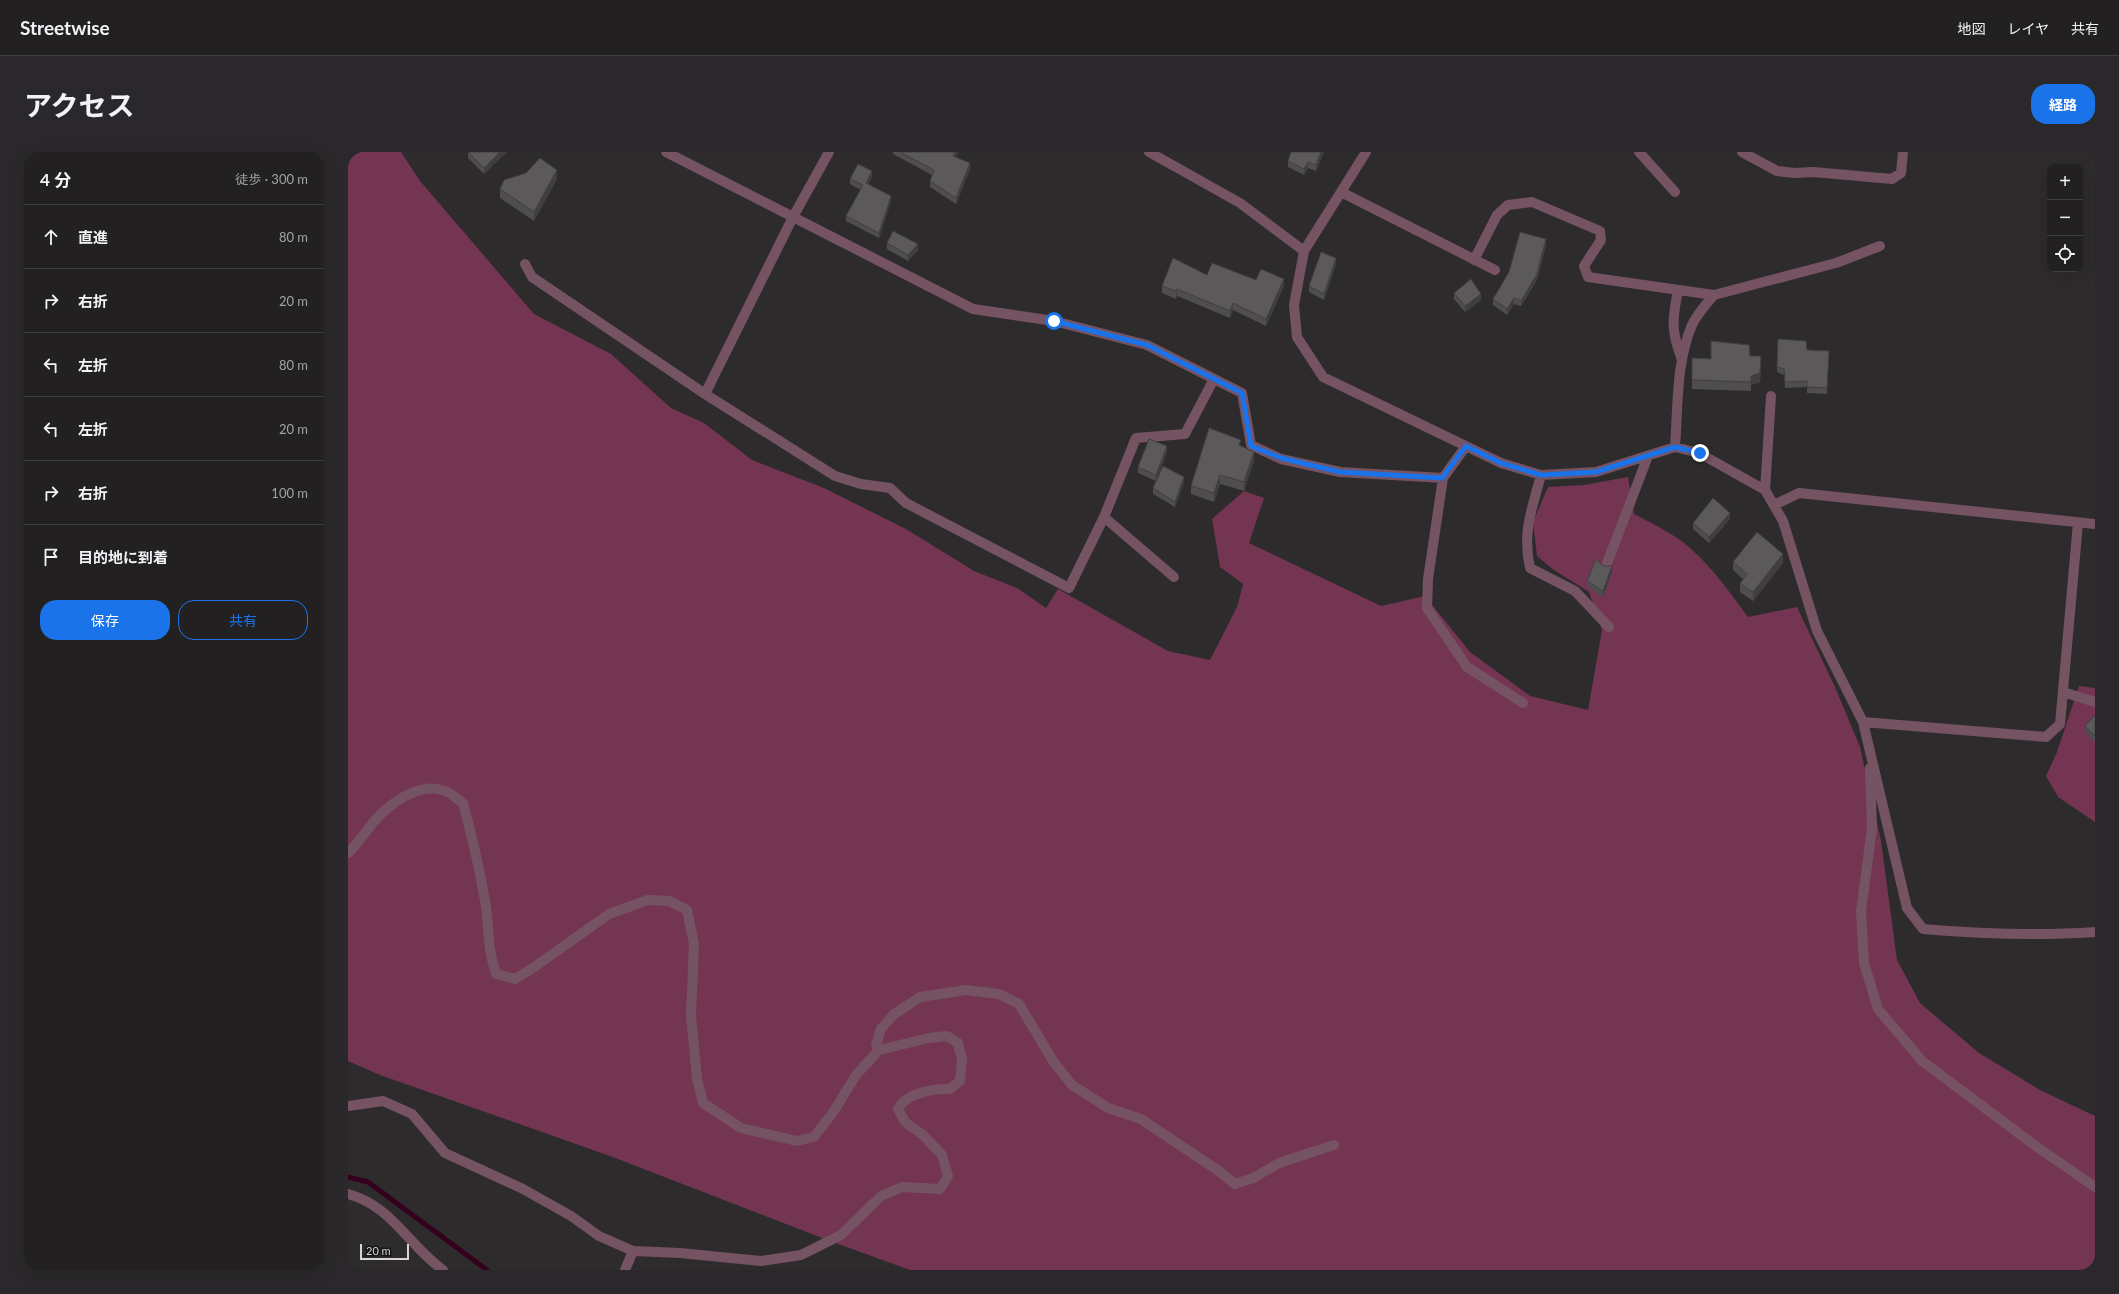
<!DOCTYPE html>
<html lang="ja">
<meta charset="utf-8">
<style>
:root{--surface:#222021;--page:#2a282a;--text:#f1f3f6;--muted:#a2a3a5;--line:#3f3e3f;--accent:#1a73e8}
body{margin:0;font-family:Lato,"Noto Sans JP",sans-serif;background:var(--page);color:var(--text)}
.controls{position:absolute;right:12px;top:12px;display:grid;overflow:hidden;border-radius:8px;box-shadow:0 4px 16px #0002}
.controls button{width:36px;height:36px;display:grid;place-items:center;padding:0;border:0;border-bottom:1px solid var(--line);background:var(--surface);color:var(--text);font:20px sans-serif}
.scale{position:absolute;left:12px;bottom:10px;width:49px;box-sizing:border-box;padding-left:4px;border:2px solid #d7d5d6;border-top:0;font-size:11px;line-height:14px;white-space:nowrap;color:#d7d5d6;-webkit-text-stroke:3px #151414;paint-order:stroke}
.stop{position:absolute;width:12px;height:12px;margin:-9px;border:3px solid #1a73e8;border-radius:50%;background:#fff}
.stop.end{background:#1a73e8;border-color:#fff;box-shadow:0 1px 4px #0008}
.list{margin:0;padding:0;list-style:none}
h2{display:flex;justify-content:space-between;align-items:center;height:52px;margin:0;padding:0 16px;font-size:17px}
h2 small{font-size:13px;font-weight:400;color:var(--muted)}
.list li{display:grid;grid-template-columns:26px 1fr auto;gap:12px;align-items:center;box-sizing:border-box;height:64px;padding:0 16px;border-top:1px solid var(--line)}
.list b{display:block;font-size:15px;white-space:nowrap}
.list em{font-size:13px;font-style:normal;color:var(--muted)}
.actions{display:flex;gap:8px;padding:12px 16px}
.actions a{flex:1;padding:9px 0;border:1px solid var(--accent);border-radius:16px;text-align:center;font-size:14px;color:var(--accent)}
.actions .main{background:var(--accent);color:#fff}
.icon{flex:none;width:22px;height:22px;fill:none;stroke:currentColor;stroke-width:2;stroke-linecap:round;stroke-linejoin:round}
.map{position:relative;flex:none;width:1747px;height:1118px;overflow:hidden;border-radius:16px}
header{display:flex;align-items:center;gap:24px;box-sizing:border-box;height:56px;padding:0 20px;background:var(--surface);border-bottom:1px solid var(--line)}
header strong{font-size:19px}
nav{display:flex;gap:22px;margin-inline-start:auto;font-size:14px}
.intro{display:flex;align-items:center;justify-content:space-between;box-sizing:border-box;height:96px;padding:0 24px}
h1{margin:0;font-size:28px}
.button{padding:10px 18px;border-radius:16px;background:var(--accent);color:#fff;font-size:14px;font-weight:700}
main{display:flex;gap:24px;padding:0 24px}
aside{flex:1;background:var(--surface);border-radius:16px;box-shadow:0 4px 16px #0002}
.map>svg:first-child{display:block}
</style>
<header>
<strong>Streetwise</strong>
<nav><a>地図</a><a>レイヤ</a><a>共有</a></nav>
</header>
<div class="intro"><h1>アクセス</h1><a class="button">経路</a></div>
<main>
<aside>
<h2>4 分<small>徒歩 · 300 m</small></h2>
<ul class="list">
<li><svg class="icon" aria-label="ahead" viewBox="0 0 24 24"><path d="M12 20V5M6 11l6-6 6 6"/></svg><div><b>直進</b></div><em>80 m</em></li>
<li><svg class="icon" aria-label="right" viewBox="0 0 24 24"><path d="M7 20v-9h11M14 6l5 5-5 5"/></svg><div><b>右折</b></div><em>20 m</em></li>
<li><svg class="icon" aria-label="left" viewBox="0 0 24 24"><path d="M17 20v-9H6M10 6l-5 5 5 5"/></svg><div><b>左折</b></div><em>80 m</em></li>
<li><svg class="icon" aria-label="left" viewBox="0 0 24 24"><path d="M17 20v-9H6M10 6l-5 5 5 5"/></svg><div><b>左折</b></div><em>20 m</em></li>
<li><svg class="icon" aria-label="right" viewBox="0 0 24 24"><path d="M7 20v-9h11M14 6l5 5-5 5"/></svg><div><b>右折</b></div><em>100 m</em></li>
<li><svg class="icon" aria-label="arrive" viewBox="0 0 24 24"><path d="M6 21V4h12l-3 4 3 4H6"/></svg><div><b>目的地に到着</b></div></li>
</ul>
<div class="actions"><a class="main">保存</a><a>共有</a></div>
</aside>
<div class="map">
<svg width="1747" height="1118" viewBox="0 0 1747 1118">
<rect width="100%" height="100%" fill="#2d2b2c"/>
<path fill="#743553" d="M0 0H53L72 29 186 162 263 202 323 256 356 271 404 308 476 336 558 377 626 419 669 436 698 456 710 437 820 499 862 508 889 455 895 432 872 415 864 367 896 339 916 346 901 391 1033 454 1077 444 1122 500 1182 544 1240 558 1254 478 1241 440 1206 418 1189 404 1185 370 1200 335 1236 333 1280 325 1286 362C1305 372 1327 382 1343 397 1365 416 1383 442 1400 465L1449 455 1487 535 1512 595 1533 689 1549 808 1572 851 1631 901 1692 938 1747 964V1118H562L482 1089 262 1004 32 923 0 909Z
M1731 534 1747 536V670L1710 645 1698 624 1709 600Z"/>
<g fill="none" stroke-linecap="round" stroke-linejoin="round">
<path stroke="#35001e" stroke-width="5" d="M0 1025 20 1030 139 1118"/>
<path stroke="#765362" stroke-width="10" d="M318 0 625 157 706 169 799 193 894 241 903 293 933 307 992 320 1095 326 1118 294
M801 0 892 51 956 99
M1018 0 956 99 946 153 949 185 975 225 1153 311 1193 323 1248 320 1327 295 1351 301 1417 338 1435 369 1469 479 1515 570 1559 756 1575 777C1632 782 1690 784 1747 780
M1291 0 1327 40
M1394 0 1429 19 1447 21 1465 20 1544 27 1553 21 1555 0
M993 40 1147 118
M1126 108 1149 63 1160 53 1184 50 1252 79 1253 88 1236 114 1240 125 1366 143 1488 111 1532 94
M177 112 184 125 357 242 487 324 513 332 542 336 558 351 721 436 756 365
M1330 138C1324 168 1323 179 1334 208
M357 242 445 65 481 0
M1327 295C1330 255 1328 210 1344 173 1349 162 1358 152 1366 143
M1193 323C1184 357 1174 380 1182 416L1227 439 1261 475
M1095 326 1080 427 1079 456 1119 515 1175 551
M1417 338 1423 244
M1426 353 1451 341 1747 372
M1258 414 1300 304
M826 425 756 365 788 286 837 282 866 227
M1715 540 1747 550
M1515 570 1698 585 1712 572 1730 371
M1522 616 1524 676 1513 759 1516 811 1530 857 1574 909 1689 995 1747 1035
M0 701C13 689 21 673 34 661 49 647 75 630 97 639 103 641 109 647 115 651 124 685 133 720 138 756 141 780 140 798 148 822L167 827 185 816 261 762 300 748 321 749 339 758 346 792 343 863 349 927 355 951 393 976 449 989 466 985 486 959 508 923 531 898
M0 954 35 949 64 962 97 1001 175 1037 223 1064 251 1084 285 1099
M0 1042C43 1053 61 1094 95 1118
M277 1118 285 1099 332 1101 413 1109 453 1103 493 1083 533 1044 554 1035 592 1037 600 1024 594 1003 575 983 557 970 550 957C560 940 583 937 602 937L612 929 614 908 610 891 599 884 581 886 531 898 528 893 533 877 545 863 572 845 618 838 651 842 671 852 705 909 724 933 760 956 793 967 871 1019 887 1032 905 1026 931 1011 986 993"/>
</g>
<path fill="#4f4d4d" d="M120 0H159L136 22 120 6Z
M545 0H610L607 5 622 17 608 52 582 35V29L584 23 545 2Z
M976 0 968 19 960 16 956 23 940 15V9Z
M524 25 520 32 543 49 531 86 498 69V64L513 38 502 32V27Z
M209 27 186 69 152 46V37Z
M539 91 570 98 560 109 539 97Z
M1198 93 1189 128 1173 154 1166 152 1159 163 1145 153V147Z
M988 112 976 148 961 140V134Z
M859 123 908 128 936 134 918 174 885 158 882 166 829 144 828 147 814 141V134Z
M1106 141 1133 148 1117 160 1106 147Z
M1430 187 1459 198 1481 199 1479 242 1459 241V235L1437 236 1436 223 1429 220Z
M1402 204 1413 213 1412 230 1403 233V239L1344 237V206L1363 207Z
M893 294 906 308 896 339 872 332 866 350 843 342V334Z
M819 300 808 329 790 321V315Z
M836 330 827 355 805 342V336Z
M1382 367 1361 391 1345 377V371Z
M1385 410 1435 411 1405 449 1392 440V432L1395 427 1385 418Z
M1255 414 1264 420 1255 445 1239 435V429Z
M1747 563V590L1737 580V574Z"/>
<path fill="#403e3f" d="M152 0H159L136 22V16Z
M607 0H610L605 10V4Z
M973 0H976L968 19V13Z
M960 10V16L956 23V17Z
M622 11V17L608 52V46Z
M209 18V27L186 69V60Z
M524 19V25L518 37V31Z
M543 44V49L531 86V81Z
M1198 87V93L1189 128 1173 154V149Z
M570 92V98L560 109V103Z
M988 106V112L976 148V142Z
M936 127V134L918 174V167Z
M829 137V144L828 147V139Z
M1133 142V148L1117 160V154Z
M1166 146V152L1159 163V157Z
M885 151V158L882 166V159Z
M1413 204 1412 230 1403 233V239V224Z
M819 294V300L808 329V323Z
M906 300V308L896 339V330Z
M872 323V332L866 350V341Z
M836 325V330L827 355V350Z
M1382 361V367L1361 391V385Z
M1435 402V411L1405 449V440Z
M1264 414V420L1255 445V439Z"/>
<path fill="#5c595a" stroke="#403e3f" d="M120 0H152L136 16Z
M552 0H607L605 4 622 11 608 46 582 29 586 18Z
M943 0H973L968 13 960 10 956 17 940 9Z
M192 6 209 18 186 60 152 37 156 28 178 21Z
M510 12 524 19 518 31 543 44 531 81 498 64 515 33 502 27Z
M545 79 570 92 560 103 539 91Z
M1172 80 1198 87 1189 122 1173 149 1166 146 1159 157 1145 147 1161 120Z
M973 100 988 106 976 142 961 134Z
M825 106 859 123 864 111 908 128 913 117 936 127 918 167 885 151 882 159 829 137 828 139 814 134Z
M1123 127 1133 142 1117 154 1106 141Z
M1430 187 1458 189 1459 198 1481 199 1479 236 1459 235V229L1437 230 1436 217 1429 215Z
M1363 189 1401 193 1402 204H1413L1412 221 1403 224V230L1344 228V206L1363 207Z
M861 276 893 288 891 293 906 300 896 330 872 323 866 341 843 334Z
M801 287 819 294 808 323 790 315Z
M815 314 836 325 827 350 805 336Z
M1365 346 1382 361 1361 385 1345 371Z
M1409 380 1435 402 1405 440 1392 432 1399 422 1385 410Z
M1248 407 1255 414H1264L1255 439 1239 429Z
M1747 563V584L1737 574Z"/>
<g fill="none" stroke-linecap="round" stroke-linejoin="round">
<path stroke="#1a73e8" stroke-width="5" d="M706 169 799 193 894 241 903 294 933 306 992 320 1094 326 1118 294 1153 311 1193 323 1248 320 1327 295 1352 301"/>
</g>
</svg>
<div class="controls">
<button>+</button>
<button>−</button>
<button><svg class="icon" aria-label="locate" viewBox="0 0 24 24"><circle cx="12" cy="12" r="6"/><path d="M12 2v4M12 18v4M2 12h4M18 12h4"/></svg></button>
</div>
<div class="scale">20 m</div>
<div class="stop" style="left:706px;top:169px"></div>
<div class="stop end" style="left:1352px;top:301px"></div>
</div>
</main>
